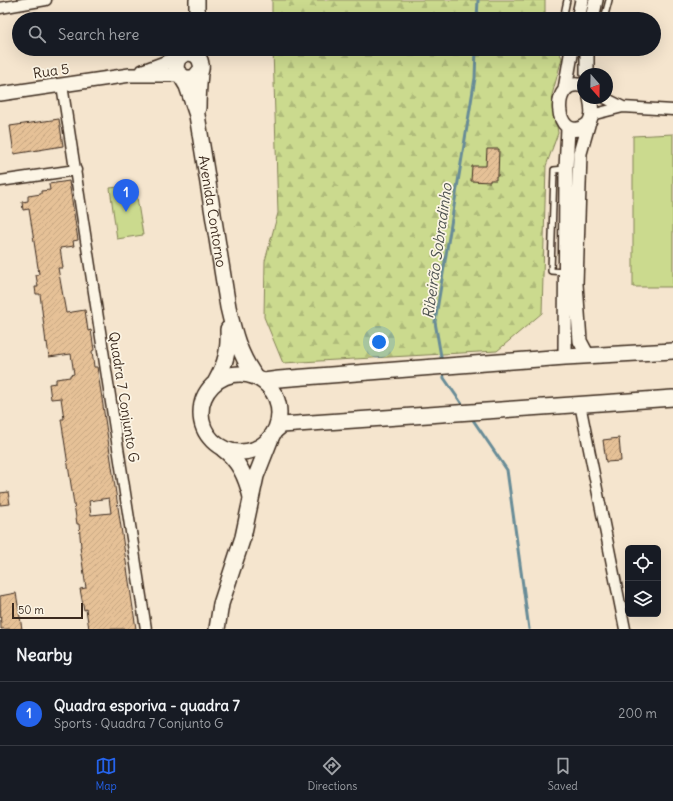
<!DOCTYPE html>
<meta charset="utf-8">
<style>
:root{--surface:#171b24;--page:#20242c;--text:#f1f3f6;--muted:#9ea1a6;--line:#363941;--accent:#2563eb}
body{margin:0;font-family:Delius,sans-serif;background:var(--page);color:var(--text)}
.controls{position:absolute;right:12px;bottom:12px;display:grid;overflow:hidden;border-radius:6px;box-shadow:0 4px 16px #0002}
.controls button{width:36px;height:36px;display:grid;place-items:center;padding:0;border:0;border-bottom:1px solid var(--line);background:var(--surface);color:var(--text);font:20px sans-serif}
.compass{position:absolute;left:577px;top:68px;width:36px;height:36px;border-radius:50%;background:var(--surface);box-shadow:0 4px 16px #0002;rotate:160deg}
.scale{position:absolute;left:12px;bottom:10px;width:71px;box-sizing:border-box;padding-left:4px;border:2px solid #3b2a1e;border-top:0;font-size:11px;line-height:14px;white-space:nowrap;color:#3b2a1e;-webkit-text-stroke:3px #fcf5e5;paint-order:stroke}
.you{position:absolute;left:379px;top:342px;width:14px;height:14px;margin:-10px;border:3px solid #fff;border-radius:50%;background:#1a73e8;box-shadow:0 0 0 6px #1a73e833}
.badge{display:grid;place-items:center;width:26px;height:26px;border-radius:50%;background:var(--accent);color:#fff;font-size:13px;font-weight:700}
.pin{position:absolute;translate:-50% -33px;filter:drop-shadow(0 1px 2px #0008)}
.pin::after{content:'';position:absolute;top:21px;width:14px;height:12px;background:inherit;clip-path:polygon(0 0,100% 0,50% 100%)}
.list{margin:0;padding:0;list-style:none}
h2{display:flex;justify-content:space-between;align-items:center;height:52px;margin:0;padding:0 16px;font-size:17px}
h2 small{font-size:13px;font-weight:400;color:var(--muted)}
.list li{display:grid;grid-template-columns:26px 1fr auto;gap:12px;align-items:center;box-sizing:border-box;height:64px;padding:0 16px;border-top:1px solid var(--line)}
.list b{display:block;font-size:15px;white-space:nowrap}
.list p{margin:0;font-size:13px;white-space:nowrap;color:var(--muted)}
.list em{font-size:13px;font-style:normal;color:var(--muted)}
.icon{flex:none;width:22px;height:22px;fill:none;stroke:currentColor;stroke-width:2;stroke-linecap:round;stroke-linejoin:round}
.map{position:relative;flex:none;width:673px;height:629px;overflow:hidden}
.search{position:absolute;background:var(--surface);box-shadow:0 4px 16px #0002;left:12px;right:12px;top:12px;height:44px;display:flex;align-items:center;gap:10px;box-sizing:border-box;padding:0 14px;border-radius:22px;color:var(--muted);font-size:15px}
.sheet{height:116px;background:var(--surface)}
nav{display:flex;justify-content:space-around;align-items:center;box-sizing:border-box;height:56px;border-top:1px solid var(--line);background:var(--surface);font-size:11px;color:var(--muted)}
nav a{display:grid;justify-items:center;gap:2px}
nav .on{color:var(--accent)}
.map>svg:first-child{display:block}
</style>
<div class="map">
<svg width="673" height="629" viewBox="0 0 673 629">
<defs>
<pattern id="forest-firs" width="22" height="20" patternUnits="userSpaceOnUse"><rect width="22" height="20" fill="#cbda8e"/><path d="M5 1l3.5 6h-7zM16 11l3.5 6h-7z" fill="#afbb7a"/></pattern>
<pattern id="building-hatch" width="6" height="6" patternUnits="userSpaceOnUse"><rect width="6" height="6" fill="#e6c197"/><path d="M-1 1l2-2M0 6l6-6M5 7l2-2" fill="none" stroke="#c6a682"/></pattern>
</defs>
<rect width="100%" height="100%" fill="#f5e5ce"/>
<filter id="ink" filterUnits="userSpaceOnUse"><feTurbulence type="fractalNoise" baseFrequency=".025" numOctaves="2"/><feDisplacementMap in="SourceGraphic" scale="8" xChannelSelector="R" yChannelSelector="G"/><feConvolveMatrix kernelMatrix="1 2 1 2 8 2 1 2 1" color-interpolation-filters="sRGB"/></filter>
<g filter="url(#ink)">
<path fill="#cbda8e" stroke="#838256" d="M673 134V287H633V136Z
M135 185 143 235 117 239 110 188Z"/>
<path fill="url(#forest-firs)" stroke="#838256" d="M272 0H545V19H272Z
M273 49H558L562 58 552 95 558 133 546 166 542 313 497 351 283 363 264 317 265 261 278 213Z"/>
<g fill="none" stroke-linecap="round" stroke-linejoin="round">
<path stroke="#688c97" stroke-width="3" d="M477 19 478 0
M442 362 435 322 475 78 476 49
M443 371 444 378 464 407
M471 417 507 470 529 629"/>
</g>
<path fill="url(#building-hatch)" stroke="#3b2a1e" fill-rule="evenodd" d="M59 119 63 146 14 154 10 126Z
M487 149H499L498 176H496V180H490V182L471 181 472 166H486Z
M69 181 78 240 73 241 74 246 60 248 63 268H58L66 313 85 310 88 331 91 330 94 350 92 351 94 367H97L101 392 136 629H89L86 609 84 610 80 589 86 588 80 547H81L79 524H77L61 419H64L61 398 51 399 49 384 56 383V379L70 377V375L74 374 71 354 49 357 47 342 46 343 40 294H36L35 287H38L36 275 39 274 29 209 23 210 22 202 28 201V196L41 194V191L50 190 49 184ZM109 498 111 513 91 515 89 501Z
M619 438 621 461 606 462 603 440Z
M8 492 10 504 0 505V493Z
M16 593 22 629H1L0 596Z"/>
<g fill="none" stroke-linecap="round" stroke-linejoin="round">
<defs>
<path id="service" d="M563 19 567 0
M604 19 609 0
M565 169 554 170 551 271 565 272"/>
<path id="minor" d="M0 8 46 0
M62 85 146 629
M605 98 623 107
M591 115 623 107 673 110
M0 181 76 170
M580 404 625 629"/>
<path id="tertiary" d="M578 19 582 0
M592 19 596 0
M587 49V74
M143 71 178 58
M583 86C549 75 554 145 585 126 594 121 592 107 590 98
M565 89 572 49
M0 94 130 75H179
M588 125 580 153 576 284 580 341 588 356
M565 357 566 169 568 128"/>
<g id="secondary">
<path d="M197 0V19"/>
<path id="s1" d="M181 76 187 86 197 115 228 307C234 333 239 353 254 375"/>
<path d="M198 108C198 96 199 84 200 73 201 70 202 67 201 64 198 46 171 52 177 72L185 78H194L200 71"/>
<circle cx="240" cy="413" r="39"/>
<path d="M216 381C226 363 229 350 228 329"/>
<path d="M264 381 279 379 565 357 673 351"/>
<path d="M276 430 282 425 673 398"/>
<path d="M223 449C239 461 246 477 251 497"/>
<path d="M217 629 221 604 243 537 256 476 271 438"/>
</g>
</defs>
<use href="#service" stroke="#3b2a1e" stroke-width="8"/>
<use href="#minor" stroke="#3b2a1e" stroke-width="13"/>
<use href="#tertiary" stroke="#3b2a1e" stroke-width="16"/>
<use href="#secondary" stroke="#3b2a1e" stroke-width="18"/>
<use href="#service" stroke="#fcf5e5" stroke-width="5"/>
<use href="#minor" stroke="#fcf5e5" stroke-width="10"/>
<use href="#tertiary" stroke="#fcf5e5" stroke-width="13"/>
<use href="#secondary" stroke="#fcf5e5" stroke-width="15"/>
</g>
</g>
<g text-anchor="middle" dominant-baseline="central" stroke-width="3.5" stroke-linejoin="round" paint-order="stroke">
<g font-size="14" fill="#3b2a1e" stroke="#fcf5e5">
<text transform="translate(51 71) rotate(-8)">Rua 5</text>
<text stroke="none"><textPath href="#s1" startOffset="140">Avenida Contorno</textPath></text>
<text transform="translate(124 397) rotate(81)">Quadra 7 Conjunto G</text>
</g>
<g font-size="15" font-style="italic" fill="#4e5350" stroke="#fcf5e5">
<text transform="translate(437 251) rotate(-82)">Ribeirão Sobradinho</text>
</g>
</g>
</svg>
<div class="controls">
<button><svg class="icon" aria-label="locate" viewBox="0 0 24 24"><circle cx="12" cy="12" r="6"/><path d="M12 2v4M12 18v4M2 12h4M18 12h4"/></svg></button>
<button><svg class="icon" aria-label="layers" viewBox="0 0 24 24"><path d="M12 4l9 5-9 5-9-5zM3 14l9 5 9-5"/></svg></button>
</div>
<svg class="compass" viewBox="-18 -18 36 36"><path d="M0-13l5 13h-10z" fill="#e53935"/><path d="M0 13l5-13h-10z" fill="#9ea1a6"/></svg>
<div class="scale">50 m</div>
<div class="you"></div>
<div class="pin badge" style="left:126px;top:212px">1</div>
<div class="search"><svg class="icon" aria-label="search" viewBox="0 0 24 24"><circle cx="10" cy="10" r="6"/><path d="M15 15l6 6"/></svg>Search here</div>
</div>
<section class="sheet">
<h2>Nearby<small></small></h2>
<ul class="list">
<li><span class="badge">1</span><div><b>Quadra esporiva - quadra 7</b><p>Sports · Quadra 7 Conjunto G</p></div><em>200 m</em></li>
</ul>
</section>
<nav>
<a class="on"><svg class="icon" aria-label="map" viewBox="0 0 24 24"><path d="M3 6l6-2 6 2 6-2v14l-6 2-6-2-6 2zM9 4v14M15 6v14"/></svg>Map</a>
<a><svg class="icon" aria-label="directions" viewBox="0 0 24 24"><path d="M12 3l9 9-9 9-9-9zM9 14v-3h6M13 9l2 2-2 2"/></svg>Directions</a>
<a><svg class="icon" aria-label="saved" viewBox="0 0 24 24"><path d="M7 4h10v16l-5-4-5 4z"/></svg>Saved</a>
</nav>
